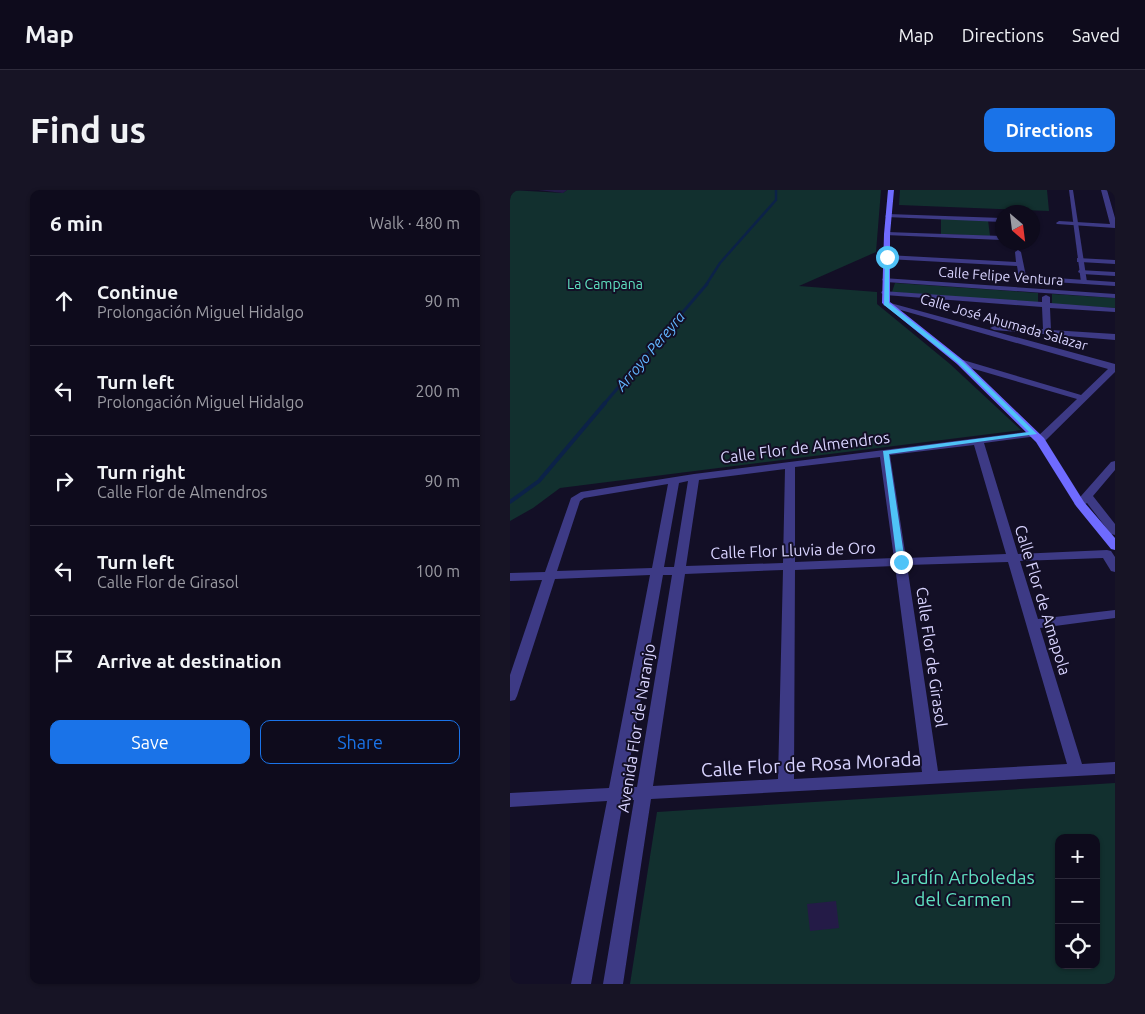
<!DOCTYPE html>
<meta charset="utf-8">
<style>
:root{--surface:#0e0b1c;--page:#171425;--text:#f1f3f6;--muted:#9b9ba3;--line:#2e2b3b;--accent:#1a73e8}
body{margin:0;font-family:Ubuntu,sans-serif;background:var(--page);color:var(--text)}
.controls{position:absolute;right:15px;bottom:15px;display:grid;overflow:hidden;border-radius:10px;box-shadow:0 1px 4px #0004}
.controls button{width:45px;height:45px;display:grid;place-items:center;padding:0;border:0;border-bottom:1px solid var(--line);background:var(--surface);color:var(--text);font:25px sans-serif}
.compass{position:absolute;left:485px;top:15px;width:45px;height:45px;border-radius:50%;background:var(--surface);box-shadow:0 1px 4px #0004;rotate:152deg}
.stop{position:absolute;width:15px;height:15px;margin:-11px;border:4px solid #4fc3f7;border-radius:50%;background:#fff}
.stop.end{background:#4fc3f7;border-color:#fff;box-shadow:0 1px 5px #0008}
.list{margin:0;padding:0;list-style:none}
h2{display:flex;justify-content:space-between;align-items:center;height:65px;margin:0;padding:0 20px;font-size:21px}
h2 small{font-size:16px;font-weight:400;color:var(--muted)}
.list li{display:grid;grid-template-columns:32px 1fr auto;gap:15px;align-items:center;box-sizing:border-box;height:90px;padding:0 20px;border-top:1px solid var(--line)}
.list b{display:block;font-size:19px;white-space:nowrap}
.list p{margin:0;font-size:16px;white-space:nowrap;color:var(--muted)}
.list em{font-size:16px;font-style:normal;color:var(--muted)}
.actions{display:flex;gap:10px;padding:15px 20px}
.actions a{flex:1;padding:11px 0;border:1px solid var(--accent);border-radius:10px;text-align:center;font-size:18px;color:var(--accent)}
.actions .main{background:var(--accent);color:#fff}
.icon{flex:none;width:28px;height:28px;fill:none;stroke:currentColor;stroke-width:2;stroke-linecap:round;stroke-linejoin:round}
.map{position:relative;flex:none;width:605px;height:794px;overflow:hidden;border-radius:10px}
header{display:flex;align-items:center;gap:30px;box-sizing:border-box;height:70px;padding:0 25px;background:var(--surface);border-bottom:1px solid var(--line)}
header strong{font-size:24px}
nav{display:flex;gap:28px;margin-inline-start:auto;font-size:18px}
.intro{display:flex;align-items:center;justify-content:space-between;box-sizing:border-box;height:120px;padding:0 30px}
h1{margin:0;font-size:35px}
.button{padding:12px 22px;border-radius:10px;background:var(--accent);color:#fff;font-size:18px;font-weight:700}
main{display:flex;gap:30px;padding:0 30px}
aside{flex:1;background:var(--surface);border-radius:10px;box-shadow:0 1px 4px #0004}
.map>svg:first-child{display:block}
</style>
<header>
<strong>Map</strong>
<nav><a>Map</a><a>Directions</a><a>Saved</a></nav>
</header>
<div class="intro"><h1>Find us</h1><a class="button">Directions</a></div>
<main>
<aside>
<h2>6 min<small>Walk · 480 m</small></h2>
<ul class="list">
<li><svg class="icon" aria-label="ahead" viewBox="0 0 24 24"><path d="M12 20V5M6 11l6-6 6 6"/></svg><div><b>Continue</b><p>Prolongación Miguel Hidalgo</p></div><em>90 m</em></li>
<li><svg class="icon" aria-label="left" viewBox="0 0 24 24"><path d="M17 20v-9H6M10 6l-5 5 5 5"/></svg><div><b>Turn left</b><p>Prolongación Miguel Hidalgo</p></div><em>200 m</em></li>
<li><svg class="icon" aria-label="right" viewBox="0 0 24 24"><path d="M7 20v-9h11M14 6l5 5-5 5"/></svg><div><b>Turn right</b><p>Calle Flor de Almendros</p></div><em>90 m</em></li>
<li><svg class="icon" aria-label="left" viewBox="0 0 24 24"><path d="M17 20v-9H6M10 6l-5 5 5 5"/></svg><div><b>Turn left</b><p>Calle Flor de Girasol</p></div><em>100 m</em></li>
<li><svg class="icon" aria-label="arrive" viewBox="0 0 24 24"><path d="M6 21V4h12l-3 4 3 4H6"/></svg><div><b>Arrive at destination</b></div></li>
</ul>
<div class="actions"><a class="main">Save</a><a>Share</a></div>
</aside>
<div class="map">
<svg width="605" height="794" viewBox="0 0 605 794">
<rect width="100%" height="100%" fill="#130f26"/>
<path fill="#12302f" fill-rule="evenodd" d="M0 0 53 3 57 0H371L366 62 289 96 367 102V114L440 174 511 240 50 298 23 318 0 331Z
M390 0H537L539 21 389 15Z
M431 29 478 30 480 46 431 44Z
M385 93 528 103V113L382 102Z
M542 104 605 108V118L542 114Z
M605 593V794H120L147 622ZM549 648H586V775H549Z"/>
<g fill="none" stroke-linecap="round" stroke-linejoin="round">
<path stroke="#0c2248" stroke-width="2.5" d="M196 95 210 73 266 10V0"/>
<path stroke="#0c2248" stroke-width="3" d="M94 214 197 94"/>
<path stroke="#0c2248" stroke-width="4" d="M0 312 29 291 95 213"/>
</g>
<path fill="#241b47" d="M28 0H57L53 3Z
M326 711 329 738 300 741 297 714Z"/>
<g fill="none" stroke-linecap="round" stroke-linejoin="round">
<path fill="#3d3a85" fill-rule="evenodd" d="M559 0H563L577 92 574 94 571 92Z"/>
<path fill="#3d3a85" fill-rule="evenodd" d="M591 0H597L605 28V38L547 34 546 33 549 31 600 34Z
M378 24 492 28V32L376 27 375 26Z
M377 42 492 46V50L375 45 374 44Z
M508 60 511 62 516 86 605 92V96L513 90 509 88 507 76 377 69 373 67 377 65 506 72 505 62Z
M567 68 605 70V74L570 72H567Z
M569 80 605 82V86L572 84 568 82Z
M373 88 605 104V108L376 92 372 90Z
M372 101 532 112V107L536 105 540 107V113L605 118V122L540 118 541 140 605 144V150L484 140 480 138 484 136 533 139 532 117 375 105 371 103Z
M373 111 605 174V182L534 252H526V248L567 209 447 174V170H453L571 205 598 179 373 115Z
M524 241 529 244 528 246 474 253 508 364 597 360 601 361 605 367V382L601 381 593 368 510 371 528 429 605 420V428L530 438 572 574 605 572V584L141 609 113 794H93L124 610 113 611 81 794H61L97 611 0 617V603L99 598 140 385 45 389 7 506 5 510 0 511V485L32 390 0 391V383L35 382 61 308 71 302 184 284ZM464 255 496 364 396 368 380 265ZM370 267 384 368 285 372V277ZM275 279 273 373 176 376 189 290ZM178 291 164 377H154L169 293ZM158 294 142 378 47 381 70 311 74 308ZM498 372 557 574 428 581 397 375ZM385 376 412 582 284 589 285 380ZM273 380 268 589 143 596 175 384ZM153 385H162L127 597H115Z
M605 271V280L583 306 605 334V345L601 344 577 313 570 317 564 314 601 272Z"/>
<path fill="#6f6bff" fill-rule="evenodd" d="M378 0H384L380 44V112L453 170 534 248 574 312 605 348V360L601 359 566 316 526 252 447 174 372 113 374 44Z"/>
</g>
<path fill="#4fc3f7" d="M377 66 379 67V113L452 171 527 244 379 264 395 372 391 374 387 372 373 261 519 242 448 173 374 115 375 67Z"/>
<g text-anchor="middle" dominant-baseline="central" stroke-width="4" stroke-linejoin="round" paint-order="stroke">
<g font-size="14" fill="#d9d4ff" stroke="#130f26">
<text transform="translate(491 86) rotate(4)">Calle Felipe Ventura</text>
<text transform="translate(494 132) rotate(16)">Calle José Ahumada Salazar</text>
</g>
<g font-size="14" fill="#5fe0c0" stroke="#130f26">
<text x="95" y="94">La Campana</text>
</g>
<g font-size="15" font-style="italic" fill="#62b6ff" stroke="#130f26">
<text transform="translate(140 161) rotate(-50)">Arroyo Pereyra</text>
</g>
<g font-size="16" fill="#d9d4ff" stroke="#130f26">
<text transform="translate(295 257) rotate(-7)">Calle Flor de Almendros</text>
<text transform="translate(283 360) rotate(-2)">Calle Flor Lluvia de Oro</text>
<text transform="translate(533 410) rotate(73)">Calle Flor de Amapola</text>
<text transform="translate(422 467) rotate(82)">Calle Flor de Girasol</text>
<text transform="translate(126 538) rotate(-81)">Avenida Flor de Naranjo</text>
</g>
<g font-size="19" fill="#d9d4ff" stroke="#130f26">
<text transform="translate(301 574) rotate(-3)">Calle Flor de Rosa Morada</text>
</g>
<g font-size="19" fill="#5fe0c0" stroke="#130f26">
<text x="453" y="687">Jardín Arboledas<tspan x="453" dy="22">del Carmen</tspan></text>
</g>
</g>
</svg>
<div class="controls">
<button>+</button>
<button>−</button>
<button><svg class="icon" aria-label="locate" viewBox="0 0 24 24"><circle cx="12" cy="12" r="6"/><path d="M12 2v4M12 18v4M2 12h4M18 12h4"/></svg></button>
</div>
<svg class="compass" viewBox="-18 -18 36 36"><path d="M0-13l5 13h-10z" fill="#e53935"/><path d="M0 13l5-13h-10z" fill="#9b9ba3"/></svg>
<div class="stop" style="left:377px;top:67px"></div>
<div class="stop end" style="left:391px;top:372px"></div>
</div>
</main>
